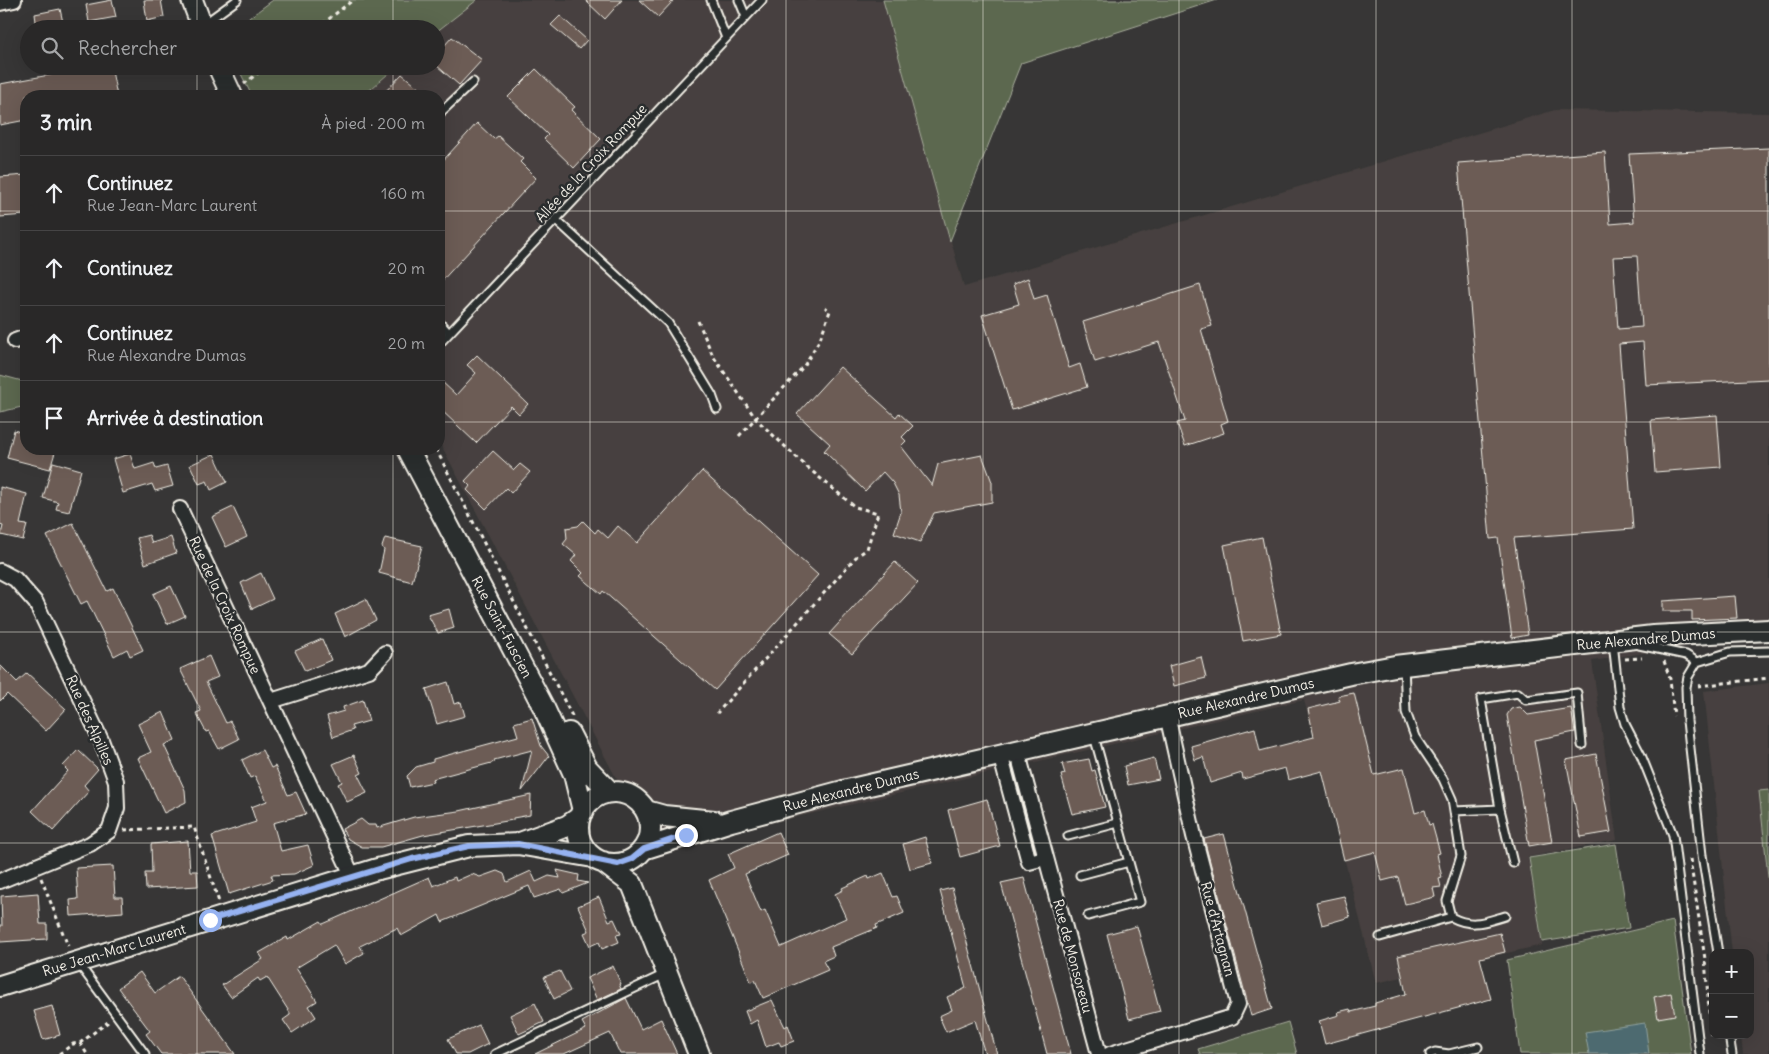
<!DOCTYPE html>
<html lang="fr">
<meta charset="utf-8">
<style>
:root{--surface:#292828;--page:#353434;--text:#f1f3f6;--muted:#a5a6a8;--line:#454445}
body{margin:0;font-family:Delius,sans-serif;background:var(--page);color:var(--text)}
.controls{position:absolute;right:15px;bottom:15px;display:grid;overflow:hidden;border-radius:10px;box-shadow:0 5px 20px #0002}
.controls button{width:45px;height:45px;display:grid;place-items:center;padding:0;border:0;border-bottom:1px solid var(--line);background:var(--surface);color:var(--text);font:25px sans-serif}
.stop{position:absolute;width:15px;height:15px;margin:-11px;border:4px solid #95b2f1;border-radius:50%;background:#fff}
.stop.end{background:#95b2f1;border-color:#fff;box-shadow:0 1px 5px #0008}
.list{margin:0;padding:0;list-style:none}
h2{display:flex;justify-content:space-between;align-items:center;height:65px;margin:0;padding:0 20px;font-size:21px}
h2 small{font-size:16px;font-weight:400;color:var(--muted)}
.list li{display:grid;grid-template-columns:32px 1fr auto;gap:15px;align-items:center;box-sizing:border-box;height:75px;padding:0 20px;border-top:1px solid var(--line)}
.list b{display:block;font-size:19px;white-space:nowrap}
.list p{margin:0;font-size:16px;white-space:nowrap;color:var(--muted)}
.list em{font-size:16px;font-style:normal;color:var(--muted)}
.icon{flex:none;width:28px;height:28px;fill:none;stroke:currentColor;stroke-width:2;stroke-linecap:round;stroke-linejoin:round}
.map{position:relative;flex:none;width:1769px;height:1054px;overflow:hidden}
.search{position:absolute;background:var(--surface);box-shadow:0 5px 20px #0002;left:20px;top:20px;width:425px;height:55px;display:flex;align-items:center;gap:12px;box-sizing:border-box;padding:0 18px;border-radius:28px;color:var(--muted);font-size:19px}
.panel{position:absolute;background:var(--surface);box-shadow:0 5px 20px #0002;left:20px;top:90px;width:425px;height:365px;border-radius:20px}
.map>svg:first-child{display:block}
</style>
<div class="map">
<svg width="1769" height="1054" viewBox="0 0 1769 1054">
<rect width="100%" height="100%" fill="#373636"/>
<filter id="ink" filterUnits="userSpaceOnUse"><feTurbulence type="fractalNoise" baseFrequency=".02" numOctaves="2"/><feDisplacementMap in="SourceGraphic" scale="10" xChannelSelector="R" yChannelSelector="G"/><feConvolveMatrix kernelMatrix="1 2 1 2 8 2 1 2 1" color-interpolation-filters="sRGB"/></filter>
<g filter="url(#ink)">
<path fill="#47413f" d="M474 0H883L964 287 1555 110 1769 113V634L1592 661 1617 840 1528 857 1542 945 1376 983 1304 700 654 850 439 441V96H363L397 66H436V32Z
M1769 683V1054H1743L1741 1035H1750V953H1732L1704 691Z"/>
<path fill="#5b6850" stroke="#a8ac9c" d="M273 0H477L436 32V29H234Z
M883 0H1217L1021 63 950 241Z
M237 66H397L363 96H252Z
M0 375 26 382V406L0 412Z
M1769 790V886L1759 791Z
M1616 844 1629 928 1542 942 1529 858Z
M1673 921 1691 1054H1520L1507 960Z
M1288 1022 1297 1054H1200L1198 1049Z"/>
<path fill="#4d6b6f" stroke="#90a19f" d="M1645 1023 1649 1054H1589L1585 1032Z"/>
<path fill="#6c5c55" stroke="#f4f1e8" fill-rule="evenodd" d="M112 0 116 17 89 22 86 5Z
M144 0H161L164 17 147 21Z
M585 0H622L605 19Z
M639 0H674L658 17Z
M60 9 64 27 37 29 35 14Z
M560 16 587 40 579 49 551 25Z
M452 37 482 60 459 85 436 65V55Z
M99 66H111L117 96H26V120L0 125V84Z
M536 69 575 107 571 110 601 139 574 168 544 139 548 135 508 97Z
M402 74 428 96H381Z
M477 123 494 139 498 136 523 159 520 162 536 178 439 284V165Z
M1769 148V379L1646 385 1643 342 1619 344 1633 529 1514 538 1528 635 1512 638 1498 538 1490 539 1458 163 1605 152 1610 224 1634 222 1629 154ZM1637 256 1642 327 1618 329 1613 257Z
M26 175V215L0 217V177Z
M1028 278 1034 299 1047 295 1069 368 1080 364 1087 387 1012 410 982 315 1019 304 1013 284Z
M1200 285 1212 326 1201 329 1228 421 1221 424 1224 433 1185 446 1177 423 1185 421 1159 342 1095 362 1083 322Z
M477 355 528 404 519 414 511 406 476 443 439 408V379L456 395 476 373 467 365Z
M840 367 896 417 899 413 913 426 902 437 906 441 901 446 932 486 938 464 982 455 992 482V502L934 513 920 542 894 533 901 512 899 495 893 483 883 472 865 491 824 451 830 444 797 414Z
M1717 415 1721 467 1655 472 1651 420Z
M14 430 26 434V449H56L50 469 7 458Z
M493 451 514 470 520 464 530 472 511 493 506 488 486 509 467 490 470 486 465 481Z
M130 454 135 469 154 463 156 469 167 466 173 486 155 491 152 484 123 493 113 459Z
M214 454 227 482 211 490 207 481 199 484 190 465Z
M53 462 81 470 69 512 56 509 58 502 43 498Z
M702 471 818 575 715 690 603 591 601 594 580 576 583 573 571 561 576 555 563 544 567 539 566 528 578 526 583 521 595 533 598 529 608 538 618 526 637 543Z
M0 487 27 494 20 524 27 525 23 540 1 535 3 526 0 525Z
M233 507 247 537 226 547 212 517Z
M73 523 107 591 113 588 143 650 130 656 127 649 114 656 87 601 81 604 47 536Z
M149 535 152 543 171 537 176 553 145 564 137 538Z
M1262 537 1281 634 1243 641 1224 545Z
M385 538 422 546 412 582 379 573 384 550 382 547Z
M895 562 918 583 852 654 829 634Z
M261 573 273 599 252 609 241 583Z
M171 586 185 616 167 624 153 594Z
M1735 596 1737 618 1692 620V611H1663V601Z
M366 599 376 620 345 637 335 614Z
M449 609 454 628 438 633 428 615Z
M322 639 331 660 305 671 295 651Z
M209 656 218 677 206 682 226 723 230 721 239 739 219 749 209 731 206 732 196 713 201 711 180 669Z
M1201 657 1206 678 1174 686 1169 666Z
M0 665 17 682 27 673 66 709 46 731 7 694 0 701Z
M448 682 454 704 461 702 465 716 437 724 426 689Z
M1354 693 1374 775 1404 768 1415 813 1425 810 1429 825 1432 824 1440 853 1437 854 1442 878 1439 879 1441 887 1433 888 1435 897 1405 904 1398 877 1382 881 1375 852 1344 860 1322 771 1288 780 1285 768 1243 779 1242 773 1210 783 1203 757 1195 760 1191 746 1255 728 1260 751 1314 737 1308 709 1340 701 1338 696Z
M363 700 369 721 351 726 353 730 333 737 327 716 344 711 343 707Z
M1520 707 1528 715 1571 708 1575 732 1534 740 1552 842 1529 846 1507 715 1511 709Z
M163 712 175 740 164 745 185 790 186 802 164 813 138 758 151 752 138 724Z
M532 718 541 746 549 756 522 791 532 750 494 760 495 762 432 779 433 782 410 787 407 776 416 767 433 762V759L518 736 514 723Z
M78 750 98 769 84 785 89 791 53 831 32 811 68 771 63 766Z
M262 750 271 768 275 766 288 795 296 792 306 814 273 823 281 851 308 845 314 865 294 874 271 875 273 880 229 894 212 836 256 822 251 807 267 801 255 776 250 778 242 760Z
M1596 754 1611 832 1581 837 1566 760Z
M354 755 362 773 358 775 367 793 347 802 338 784 342 782 333 764Z
M1154 758 1159 779 1128 785 1124 766Z
M1089 759 1092 771 1095 770 1105 807 1072 814 1061 775 1065 774 1062 764Z
M531 795 530 815 513 818V820L423 835 381 847H362L348 839 342 829 361 819 368 825H376L377 828 414 817 459 811Z
M987 799 1000 846 960 857 948 810Z
M778 832 788 855 745 874 761 912 765 910 781 947 846 918 835 894 843 890 842 888 868 876 869 879 883 873 893 897 897 896 904 913 876 925 877 928 831 947 834 956 823 961 828 970 763 998 755 980 751 982 709 880 734 868 728 854Z
M1224 834 1272 1009 1251 1016 1204 839Z
M925 837 932 863 910 869 903 844Z
M188 841 190 871H197L198 886 146 889 145 873H152L151 844Z
M113 866 115 897H122L123 912 71 916 70 900 78 899 76 868Z
M557 870 579 875 578 881 588 883 563 893 561 889 534 898 529 886 442 922 439 915 401 936 397 928 360 946 364 953 345 964 334 945 296 968 317 1001 309 1006 316 1017 292 1033 283 1020 290 1015V1013L267 977 260 981 258 978 231 997 222 985 263 959 259 953 287 937 288 940 321 921 323 924 429 877 433 886 455 877 456 881 472 874 480 877 497 871 504 874 507 882 531 871 536 882 549 876 560 878Z
M1024 878 1071 1054H1047L1001 883Z
M952 888 963 928 997 1054H985L975 1020 946 1032 939 1016 952 1010 947 997 966 988 940 891Z
M38 893 40 924H47V939L0 942V926H2L1 896Z
M1344 896 1350 917 1322 925 1316 902Z
M599 897 609 921 614 919 621 934 616 935 619 942 602 949 599 942 590 946 584 933 589 931 578 906Z
M1137 926 1160 1011 1129 1019 1107 934Z
M1500 933 1505 952 1480 958 1491 999 1325 1044 1319 1021 1339 1015 1338 1012 1350 1009 1351 1012 1375 1006V1003L1406 994 1398 956Z
M613 966 621 984H619L621 989 597 1000 587 978Z
M560 971 570 991 554 999 544 977Z
M140 972 155 993 179 976 235 1054H161L146 1034 150 1031 118 988Z
M1671 993 1675 1015 1658 1018 1654 997Z
M626 998 641 1029 661 1019 677 1054H620L610 1033 564 1054H535L586 1029 582 1022Z
M772 1000 781 1019 785 1027 788 1025 794 1041 781 1046 779 1042 766 1047 757 1020 750 1024 745 1011Z
M535 1003 544 1022 519 1034 510 1015Z
M52 1006 60 1035 43 1040 34 1011Z
M479 1025 488 1044 468 1054H456L448 1039Z"/>
<g fill="none" stroke-linecap="round" stroke-linejoin="round">
<defs>
<path id="lane" d="M711 0 726 38
M739 0 746 17
M204 24 237 0
M439 114 473 82
M555 219 668 323 712 395 717 409
M439 322 449 333
M439 344 762 0
M1613 642 1620 707 1625 724 1641 755 1673 835 1700 1054
M1639 645 1686 655 1697 662
M1404 665 1406 712 1415 737 1443 779 1452 799 1461 856 1447 901 1451 917C1472 928 1484 922 1505 916
M1500 809 1481 699 1518 693 1526 700 1577 693 1582 745
M1454 811 1500 809 1513 863
M1068 836 1118 823
M1080 875 1129 862
M1088 916 1140 902 1096 743 1092 736
M1380 937 1451 917
M1718 953 1702 855 1687 721 1686 687 1688 677 1697 662 1730 652 1769 651
M79 964 145 1054
M1729 1035 1732 1054
M495 1054 665 974
M1430 1054 1435 1052 1449 1054 1478 1047"/>
<path id="street" d="M0 3 14 0
M15 341 26 337
M180 509 353 877
M0 571 15 579 36 603 101 740 116 781 117 808 109 831 90 844 0 881
M271 701 369 670 385 653
M1019 750 1021 765 1099 1054
M1000 754 1029 862 1045 858
M1110 1054 1232 1017 1238 1004 1194 836 1167 715"/>
<path id="secondary" d="M192 0 203 29
M218 66 232 96
M408 449 544 708 574 774 583 811
M569 733 587 768 610 792
M578 828a36 36 0 1 1 72 0a36 36 0 1 1-72 0Z
M646 811 664 816 714 821
M520 843 567 826 580 817
M643 849 731 821 843 791 1351 674 1395 666 1653 636 1769 630
M603 862 632 884 699 1054
M0 986 374 870 469 846 518 844 593 857"/>
</defs>
<use href="#lane" stroke="#f4f1e8" stroke-width="11"/>
<use href="#street" stroke="#f4f1e8" stroke-width="18"/>
<use href="#secondary" stroke="#f4f1e8" stroke-width="24"/>
<path stroke="#f4f1e8" stroke-width="3" stroke-dasharray="4 4" stroke-linecap="butt" d="M316 29 353 0
M244 84 267 66
M698 321 713 356 756 419 808 468 855 507 878 513 867 549 856 557 717 713
M739 436 804 366 820 339 830 311 825 307
M436 449 573 718
M1625 659 1642 658
M1664 661 1670 679 1674 716
M1698 686 1769 678
M124 830 194 827 219 902
M1690 859 1705 959 1711 1036
M41 878 68 946
M80 1043 87 1054
M59 1054 73 1044 80 1043 108 1022"/>
<use href="#lane" stroke="#2a2d2e" stroke-width="7"/>
<use href="#street" stroke="#2a2d2e" stroke-width="14"/>
<use href="#secondary" stroke="#2a2d2e" stroke-width="20"/>
</g>
</g>
<g fill="none" stroke-linecap="round" stroke-linejoin="round" filter="url(#ink)">
<path stroke="#95b2f1" stroke-width="6" d="M210 920 412 859 469 846 518 844 618 864 632 859 644 849 686 835"/>
</g>
<path fill="none" stroke="#f4f1e8" stroke-width="1" stroke-opacity="0.55" d="M197 0V29M393 0V29M590 0V1054M786 0V1054M983 0V1054M1179 0V1054M1376 0V1054M1572 0V1054M197 66V96M393 66V96M0 211H26M439 211H1769M0 422H26M439 422H1769M197 449V1054M393 449V1054M0 632H1769M0 843H1769"/>
<g text-anchor="middle" dominant-baseline="central" stroke-width="5" stroke-linejoin="round" paint-order="stroke">
<g font-size="14" fill="#f4f1e8" stroke="#2a2d2e">
<text transform="translate(591 163) rotate(-47)">Allée de la Croix Rompue</text>
<text transform="translate(225 605) rotate(65)">Rue de la Croix Rompue</text>
<text transform="translate(502 627) rotate(62)">Rue Saint-Fuscien</text>
<text transform="translate(1646 639) rotate(-5)">Rue Alexandre Dumas</text>
<text transform="translate(1246 698) rotate(-13)">Rue Alexandre Dumas</text>
<text transform="translate(90 720) rotate(66)">Rue des Alpilles</text>
<text transform="translate(851 790) rotate(-14)">Rue Alexandre Dumas</text>
<text transform="translate(1218 929) rotate(75)">Rue d'Artagnan</text>
<text transform="translate(114 950) rotate(-17)">Rue Jean-Marc Laurent</text>
<text transform="translate(1073 956) rotate(75)">Rue de Monsoreau</text>
</g>
</g>
</svg>
<div class="controls">
<button>+</button>
<button>−</button>
</div>
<div class="stop" style="left:210px;top:920px"></div>
<div class="stop end" style="left:686px;top:835px"></div>
<div class="search"><svg class="icon" aria-label="search" viewBox="0 0 24 24"><circle cx="10" cy="10" r="6"/><path d="M15 15l6 6"/></svg>Rechercher</div>
<section class="panel">
<h2>3 min<small>À pied · 200 m</small></h2>
<ul class="list">
<li><svg class="icon" aria-label="ahead" viewBox="0 0 24 24"><path d="M12 20V5M6 11l6-6 6 6"/></svg><div><b>Continuez</b><p>Rue Jean-Marc Laurent</p></div><em>160 m</em></li>
<li><svg class="icon" aria-label="ahead" viewBox="0 0 24 24"><path d="M12 20V5M6 11l6-6 6 6"/></svg><div><b>Continuez</b></div><em>20 m</em></li>
<li><svg class="icon" aria-label="ahead" viewBox="0 0 24 24"><path d="M12 20V5M6 11l6-6 6 6"/></svg><div><b>Continuez</b><p>Rue Alexandre Dumas</p></div><em>20 m</em></li>
<li><svg class="icon" aria-label="arrive" viewBox="0 0 24 24"><path d="M6 21V4h12l-3 4 3 4H6"/></svg><div><b>Arrivée à destination</b></div></li>
</ul>
</section>
</div>
